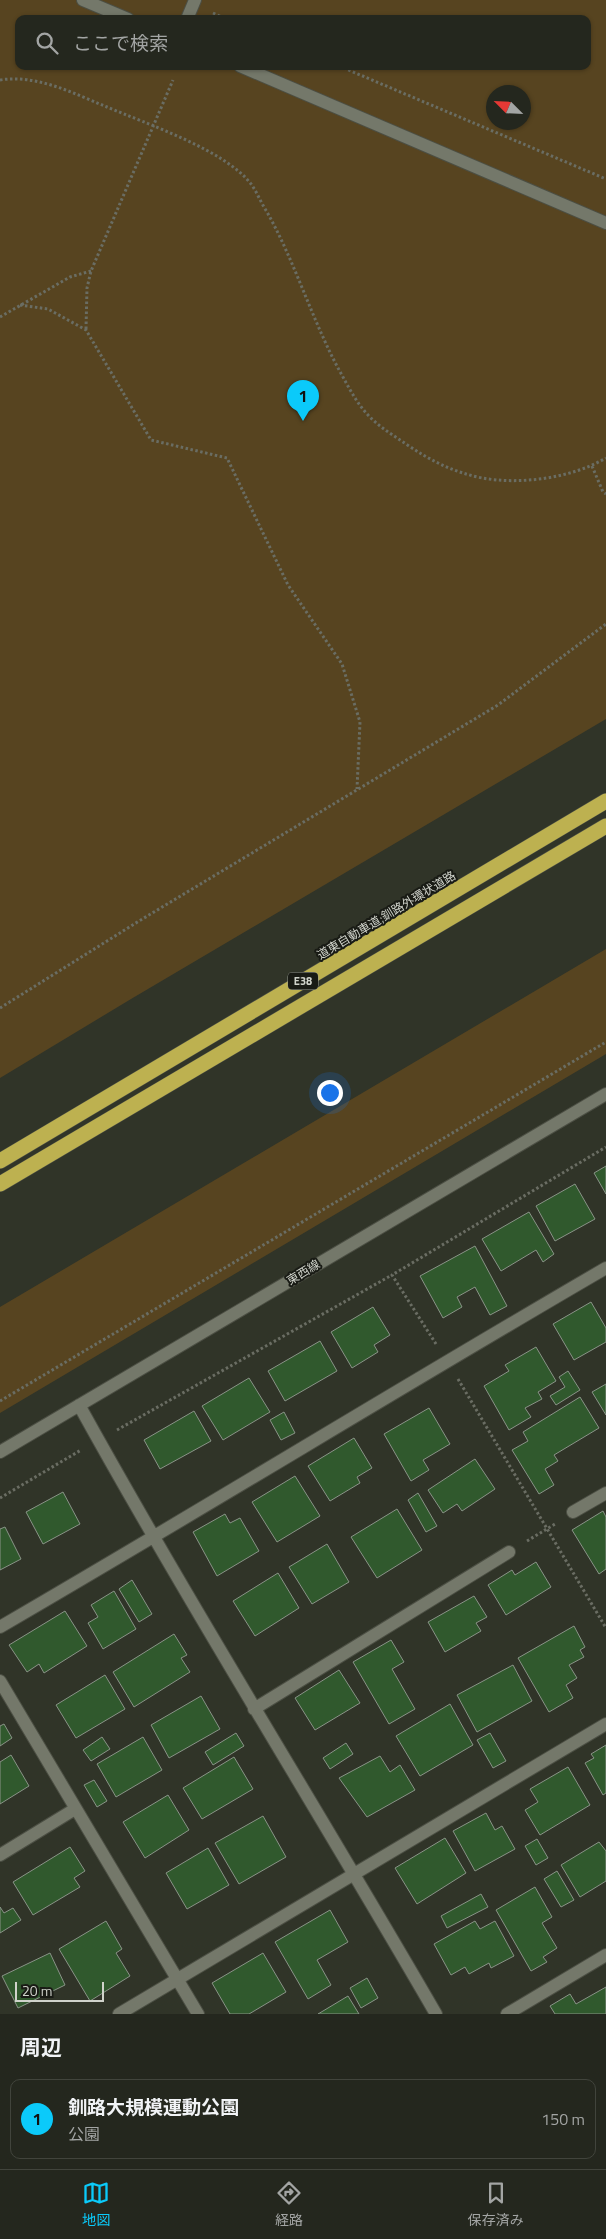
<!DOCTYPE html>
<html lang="ja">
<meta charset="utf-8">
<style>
:root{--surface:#24271e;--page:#2c2f27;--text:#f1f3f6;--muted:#a3a5a4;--line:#41443c;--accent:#0bcafa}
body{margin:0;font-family:"Titillium Web","Noto Sans JP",sans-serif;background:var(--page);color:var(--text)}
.compass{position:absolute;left:486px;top:85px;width:45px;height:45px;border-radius:50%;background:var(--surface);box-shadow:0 1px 4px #0004;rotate:294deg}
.scale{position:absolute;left:15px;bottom:12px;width:89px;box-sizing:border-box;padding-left:5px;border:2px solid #d0d3cb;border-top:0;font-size:14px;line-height:18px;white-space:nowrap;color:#d0d3cb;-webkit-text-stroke:4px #191b15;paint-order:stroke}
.you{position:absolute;left:329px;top:1092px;width:18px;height:18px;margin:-12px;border:4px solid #fff;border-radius:50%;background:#1a73e8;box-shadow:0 0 0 8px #1a73e833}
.badge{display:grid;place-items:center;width:32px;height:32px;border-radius:50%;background:var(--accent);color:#111;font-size:16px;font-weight:700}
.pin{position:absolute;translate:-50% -41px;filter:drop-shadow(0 1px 2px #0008)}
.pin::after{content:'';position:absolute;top:26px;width:18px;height:15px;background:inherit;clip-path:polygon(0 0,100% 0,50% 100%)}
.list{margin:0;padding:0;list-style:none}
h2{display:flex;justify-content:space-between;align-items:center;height:65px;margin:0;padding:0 20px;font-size:21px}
h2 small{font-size:16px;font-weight:400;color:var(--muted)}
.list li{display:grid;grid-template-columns:32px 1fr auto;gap:15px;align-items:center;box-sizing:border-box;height:80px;margin:0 10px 10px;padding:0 10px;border:1px solid var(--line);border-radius:10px}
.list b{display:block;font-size:19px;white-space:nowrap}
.list p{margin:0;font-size:16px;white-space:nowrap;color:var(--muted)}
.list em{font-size:16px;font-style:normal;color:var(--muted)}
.icon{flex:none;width:28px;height:28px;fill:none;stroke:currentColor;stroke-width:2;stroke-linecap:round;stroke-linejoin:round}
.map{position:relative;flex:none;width:606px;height:2014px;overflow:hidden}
.search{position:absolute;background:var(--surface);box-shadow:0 1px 4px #0004;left:15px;right:15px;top:15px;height:55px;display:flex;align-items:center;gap:12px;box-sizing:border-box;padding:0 18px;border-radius:10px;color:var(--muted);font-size:19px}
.sheet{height:155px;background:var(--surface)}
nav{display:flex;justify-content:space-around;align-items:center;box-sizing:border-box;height:70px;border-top:1px solid var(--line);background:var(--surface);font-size:14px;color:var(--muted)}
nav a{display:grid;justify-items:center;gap:2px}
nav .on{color:var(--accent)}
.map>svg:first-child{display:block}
</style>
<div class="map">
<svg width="606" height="2014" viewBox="0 0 606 2014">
<rect width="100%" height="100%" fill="#303428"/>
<path fill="#574420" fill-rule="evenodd" d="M0 0H606V719L131 999 0 1078ZM19 19H587V66H19ZM494 92H524V122H494Z
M606 949V1054L0 1413V1307Z"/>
<path fill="#30592d" stroke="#899387" d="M606 1166V1194L594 1173Z
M575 1184 595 1219 555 1241 536 1206Z
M529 1212 554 1254 543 1262 536 1250 501 1271 482 1239Z
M475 1246 507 1306 490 1315 475 1287 457 1297 462 1307 443 1318 420 1276Z
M591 1302 606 1328V1342L574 1360 553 1324Z
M373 1307 390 1335 374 1345 378 1352 352 1368 331 1332Z
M320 1341 337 1371 285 1401 268 1371Z
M536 1347 556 1381 538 1392 542 1399 525 1408 531 1417 509 1430 484 1386 509 1371 505 1365Z
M568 1371 580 1390 556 1405 550 1396 565 1387 559 1377Z
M249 1378 270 1412 223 1440 202 1406Z
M606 1384V1415L592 1392Z
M580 1397 599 1428 554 1455 558 1461 545 1469 554 1485 539 1494 512 1450 528 1441 523 1432Z
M429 1408 450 1444 423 1460 429 1470 411 1481 384 1434Z
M194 1411 211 1441 160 1469 144 1440Z
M284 1412 295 1433 281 1440 270 1420Z
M354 1438 372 1468 357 1477 360 1483 330 1501 308 1466Z
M475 1459 495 1489 462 1511 457 1504 443 1513 428 1490Z
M295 1476 320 1516 277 1542 252 1502Z
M63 1492 80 1524 43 1544 26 1512Z
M418 1493 437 1526 426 1532 408 1500Z
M397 1509 422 1550 377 1578 351 1537Z
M603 1511 606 1517V1569L599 1574 572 1530Z
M225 1514 230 1523 240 1518 259 1551 217 1576 193 1532Z
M5 1527 21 1559 0 1570V1529Z
M327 1544 349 1582 312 1604 289 1567Z
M536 1562 551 1587 506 1615 488 1585 512 1570 515 1575Z
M278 1573 299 1608 255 1636 233 1601Z
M132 1580 152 1614 139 1622 119 1589Z
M114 1591 136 1629 103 1649 88 1623 98 1617 91 1605Z
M474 1596 487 1617 476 1623 481 1631 445 1652 428 1622Z
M65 1611 87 1646 44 1673 39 1664 27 1672 9 1645Z
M574 1626 585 1647 580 1650 584 1657 569 1665 577 1678 566 1685 573 1698 549 1712 518 1658Z
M174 1634 187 1655 181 1658 190 1672 134 1707 113 1672Z
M391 1640 404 1662 392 1669 415 1709 389 1724 353 1662Z
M513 1665 532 1701 477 1732 457 1695Z
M339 1670 360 1703 315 1730 295 1698Z
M105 1675 125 1709 76 1738 56 1705Z
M201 1696 220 1729 169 1758 151 1725Z
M450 1704 473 1745 420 1776 396 1736Z
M4 1724 12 1738 0 1746V1726Z
M236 1733 244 1746 213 1765 205 1752Z
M490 1733 506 1761 493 1768 477 1740Z
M102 1737 110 1749 91 1761 83 1750Z
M143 1737 162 1770 116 1797 97 1764Z
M346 1743 353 1754 330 1769 323 1758Z
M606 1745V1793L603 1795 585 1763 594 1758 591 1754Z
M11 1755 29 1786 0 1804V1762Z
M380 1756 390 1772 400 1765 415 1790 367 1817 339 1778Z
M234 1757 253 1789 202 1819 183 1788Z
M568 1767 590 1805 540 1835 525 1810 538 1802 530 1789Z
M94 1780 107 1801 97 1807 84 1785Z
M168 1795 189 1830 145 1858 123 1822Z
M486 1813 495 1830 502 1826 515 1849 475 1871 453 1831Z
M263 1816 286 1857 239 1884 215 1843Z
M445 1838 466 1873 417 1904 395 1868Z
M537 1839 548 1858 536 1865 525 1846Z
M599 1842 606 1851V1881L580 1897 561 1865Z
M70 1847 85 1871 74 1878 80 1887 33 1915 13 1882Z
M208 1848 229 1885 187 1909 166 1873Z
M557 1871 574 1900 561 1907 544 1879Z
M535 1887 552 1917 542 1923 557 1948 543 1957 547 1962 531 1971 496 1910Z
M481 1894 488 1907 447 1928 441 1916Z
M0 1907 4 1913 13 1908 21 1920 0 1933Z
M330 1910 348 1942 317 1960 331 1985 308 1999 275 1942Z
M106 1921 122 1949 116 1953 130 1976 90 2001 59 1949Z
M475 1921 480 1929 495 1921 514 1956 491 1968 489 1963 469 1974 465 1967 451 1975 434 1944Z
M50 1953 65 1985 18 2008 2 1976Z
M263 1953 286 1992 249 2014H230L212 1983Z
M367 1978 378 1998 361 2008 350 1988Z
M606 1987V2014H555L550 2006 570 1994 576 2004Z
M348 1996 359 2014H318Z"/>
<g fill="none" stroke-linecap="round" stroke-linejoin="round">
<defs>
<path id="service" d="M187 19 195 0"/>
<path id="minor" d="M79 1405C193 1611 318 1810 436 2014
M0 1452 606 1094
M573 1512 606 1493
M0 1627C203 1509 403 1386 606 1268
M0 1681 198 2014
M254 1709 509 1552
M0 1855 75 1809
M119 2014 606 1724
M507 2014 606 1955"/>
<path id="tertiary" d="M83 0 128 19
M240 66 606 223"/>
<path id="motorway" d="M0 1161 606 801
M0 1184 606 826"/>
</defs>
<use href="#service" stroke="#4c4f44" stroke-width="14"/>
<use href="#minor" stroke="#4c4f44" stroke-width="14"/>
<use href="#tertiary" stroke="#4c4f44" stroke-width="14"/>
<use href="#motorway" stroke="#4c4f44" stroke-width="16"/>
<path stroke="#6a6d63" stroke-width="3" stroke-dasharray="2.5 2.5" stroke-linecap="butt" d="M213 13 226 19
M339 66 606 179
M0 80C37 74 75 94 107 107 147 124 225 150 251 184 257 192 261 203 267 212 295 262 311 317 338 368 347 384 355 401 368 415 379 427 393 435 406 444 431 461 453 472 482 478 521 485 572 478 606 458
M20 305 48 309 86 330 151 440 227 458 288 585 342 664 360 722 357 789
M0 317 70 277 91 271
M86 329 87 288 91 271 173 80
M592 466 603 492 606 494
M0 1008 139 921 498 705 606 624
M436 1344 392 1275 606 1147
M458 1379 606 1628
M0 1401 606 1042
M117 1430 392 1275
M0 1498 81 1450
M527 1541 555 1524"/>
<use href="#service" stroke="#74786a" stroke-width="12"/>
<use href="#minor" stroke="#74786a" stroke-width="12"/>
<use href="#tertiary" stroke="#74786a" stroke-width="12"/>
<use href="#motorway" stroke="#bdb150" stroke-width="15"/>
</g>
<g text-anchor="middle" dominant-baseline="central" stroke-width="4" stroke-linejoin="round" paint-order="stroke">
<rect fill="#191b15" stroke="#999c94" stroke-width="1" x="288" y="972.5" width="30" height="17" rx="4"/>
<g font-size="11" font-weight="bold" fill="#d0d3cb">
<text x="303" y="981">E38</text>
</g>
<g font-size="12" fill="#d0d3cb" stroke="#191b15">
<text transform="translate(386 915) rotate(-31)">道東自動車道;釧路外環状道路</text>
<text transform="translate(303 1272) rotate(-31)">東西線</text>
</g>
</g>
</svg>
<svg class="compass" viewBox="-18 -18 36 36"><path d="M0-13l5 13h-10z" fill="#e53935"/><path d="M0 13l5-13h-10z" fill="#a3a5a4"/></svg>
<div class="scale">20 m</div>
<div class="you"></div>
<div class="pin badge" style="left:303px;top:421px">1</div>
<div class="search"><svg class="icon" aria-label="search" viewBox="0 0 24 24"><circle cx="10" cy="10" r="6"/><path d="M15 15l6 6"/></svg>ここで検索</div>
</div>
<section class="sheet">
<h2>周辺<small></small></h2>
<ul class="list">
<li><span class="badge">1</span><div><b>釧路大規模運動公園</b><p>公園</p></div><em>150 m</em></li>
</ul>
</section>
<nav>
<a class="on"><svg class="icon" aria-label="map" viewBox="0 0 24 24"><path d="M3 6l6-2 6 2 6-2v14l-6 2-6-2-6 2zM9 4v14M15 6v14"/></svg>地図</a>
<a><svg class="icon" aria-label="directions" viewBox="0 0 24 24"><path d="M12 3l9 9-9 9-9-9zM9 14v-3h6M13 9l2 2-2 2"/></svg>経路</a>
<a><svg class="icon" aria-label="saved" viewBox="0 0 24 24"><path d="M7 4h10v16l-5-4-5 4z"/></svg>保存済み</a>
</nav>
